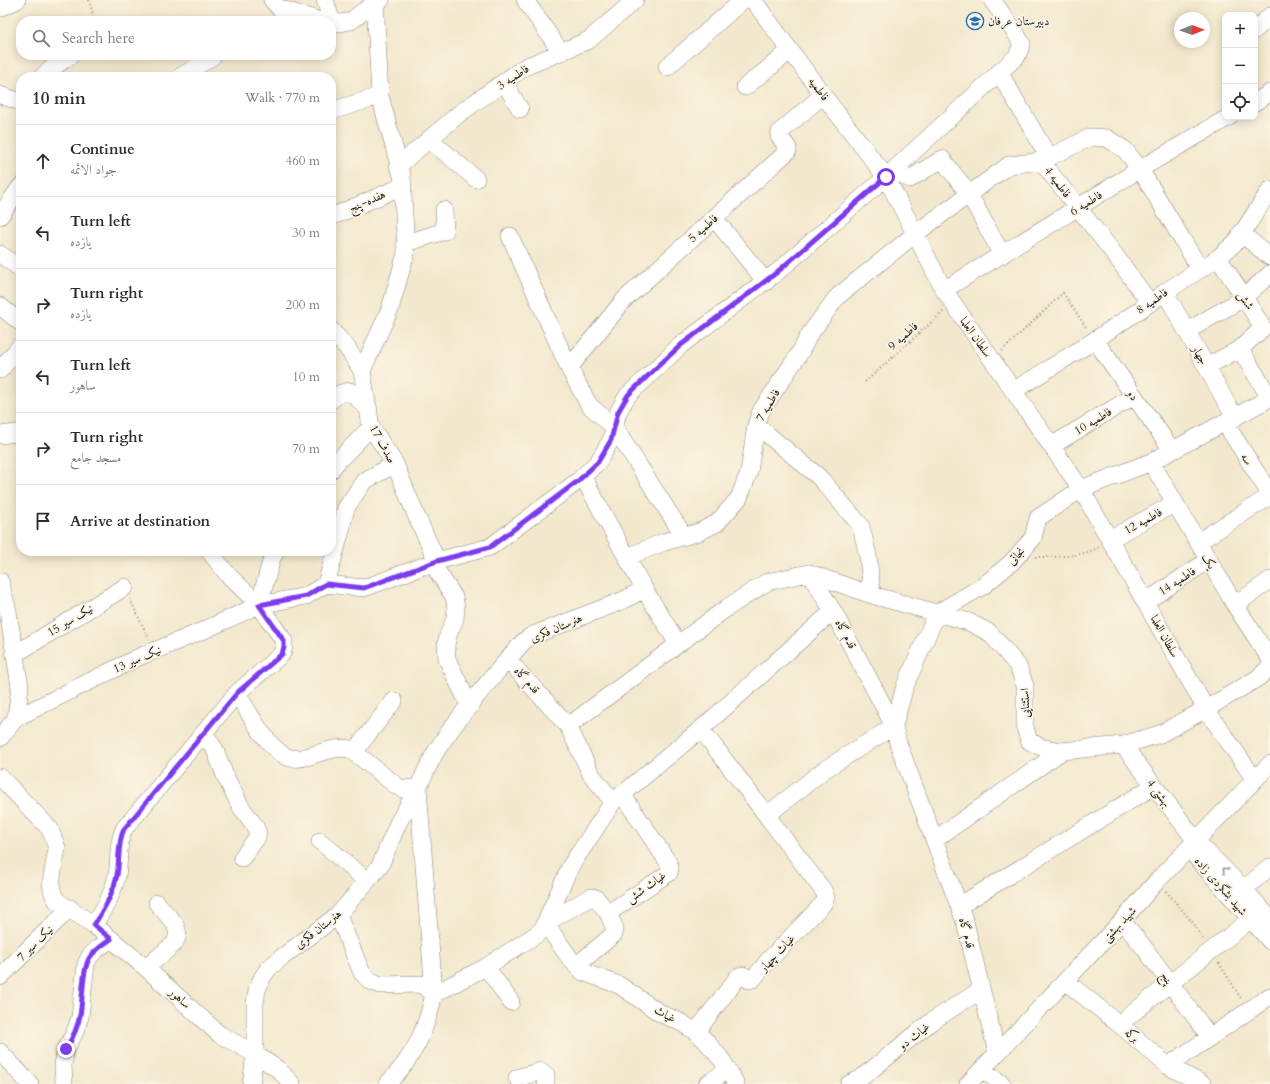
<!DOCTYPE html>
<meta charset="utf-8">
<style>
:root{--surface:#fff;--page:#f7f7f7;--text:#2b2b33;--muted:#7c7c81;--line:#e1e1e2}
body{margin:0;font-family:Cardo,Amiri,serif;background:var(--page);color:var(--text)}
.controls{position:absolute;right:12px;top:12px;display:grid;overflow:hidden;border-radius:8px;box-shadow:0 2px 10px #0003}
.controls button{width:36px;height:36px;display:grid;place-items:center;padding:0;border:0;border-bottom:1px solid var(--line);background:var(--surface);color:var(--text);font:20px sans-serif}
.compass{position:absolute;left:1174px;top:12px;width:36px;height:36px;border-radius:50%;background:var(--surface);box-shadow:0 2px 10px #0003;rotate:89deg}
.stop{position:absolute;width:12px;height:12px;margin:-9px;border:3px solid #7c3aed;border-radius:50%;background:#fff}
.stop.end{background:#7c3aed;border-color:#fff;box-shadow:0 1px 4px #0008}
.list{margin:0;padding:0;list-style:none}
h2{display:flex;justify-content:space-between;align-items:center;height:52px;margin:0;padding:0 16px;font-size:17px}
h2 small{font-size:13px;font-weight:400;color:var(--muted)}
.list li{display:grid;grid-template-columns:26px 1fr auto;gap:12px;align-items:center;box-sizing:border-box;height:72px;padding:0 16px;border-top:1px solid var(--line)}
.list b{display:block;font-size:15px;white-space:nowrap}
.list p{margin:0;font-size:13px;white-space:nowrap;color:var(--muted)}
.list em{font-size:13px;font-style:normal;color:var(--muted)}
.icon{flex:none;width:22px;height:22px;fill:none;stroke:currentColor;stroke-width:2;stroke-linecap:round;stroke-linejoin:round}
.map{position:relative;flex:none;width:1270px;height:1084px;overflow:hidden}
.search{position:absolute;background:var(--surface);box-shadow:0 2px 10px #0003;left:16px;top:16px;width:320px;height:44px;display:flex;align-items:center;gap:10px;box-sizing:border-box;padding:0 14px;border-radius:16px;color:var(--muted);font-size:15px}
.panel{position:absolute;background:var(--surface);box-shadow:0 2px 10px #0003;left:16px;top:72px;width:320px;height:484px;border-radius:16px}
.map>svg:first-child{display:block}
</style>
<div class="map">
<svg width="1270" height="1084" viewBox="0 0 1270 1084">
<rect width="100%" height="100%" fill="#fcf5e5"/>
<filter id="ink" filterUnits="userSpaceOnUse"><feTurbulence type="fractalNoise" baseFrequency=".025" numOctaves="2"/><feDisplacementMap in="SourceGraphic" scale="8" xChannelSelector="R" yChannelSelector="G"/><feConvolveMatrix kernelMatrix="1 2 1 2 8 2 1 2 1" color-interpolation-filters="sRGB"/></filter>
<filter id="wash" filterUnits="userSpaceOnUse"><feTurbulence type="fractalNoise" baseFrequency=".012" numOctaves="4" result="noise"/><feDisplacementMap in="SourceGraphic" scale="16" xChannelSelector="R" yChannelSelector="G"/><feGaussianBlur stdDeviation="0.9" result="paint"/><feColorMatrix in="noise" values="0 0 0 0 0 0 0 0 0 0 0 0 0 0 0 0 0 1.4 0 .05"/><feComposite in="paint" operator="in"/></filter>
<g filter="url(#wash)">
<rect width="100%" height="100%" fill="#f3e8cd"/>
</g>
<g filter="url(#ink)">
<g fill="none" stroke-linecap="round" stroke-linejoin="round">
<defs>
<path id="minor" d="M272 0 279 8 321 21
M325 0 332 22
M525 0 561 52
M753 0 823 95 886 177 944 290 1081 489 1206 709 1255 780
M0 8 17 0
M331 22 340 23 351 21 365 10 381 0
M1255 30 1270 16
M667 67 743 0
M999 72 1048 156
M42 77 48 71 71 55
M180 77 213 56
M504 82 520 109
M745 87 790 51
M0 95 21 102
M1255 102 1270 93
M331 111 380 96
M429 139 476 179
M1041 161 1091 137 1107 138 1125 150 1140 169 1200 269
M398 166 460 113 525 67 589 40 635 0
M894 170 910 179 942 159 969 194 1002 255
M0 216 21 186
M331 217 403 186
M714 218 766 282
M1241 233 1270 257
M510 236 569 368 589 405 614 427 684 536
M406 243 445 231 444 210
M0 254 21 269
M1218 258 1244 297 1263 328 1240 349 1270 398
M944 290 1140 169 1229 117
M1165 292 1235 418
M0 306 21 323
M331 330 348 349 362 371 371 427 395 464 416 515 437 561
M1187 331 1242 299 1270 274
M1095 340 1172 450
M1207 366 1240 349
M569 368 624 300 788 151V148L779 136 780 132 823 95
M0 370 21 345
M362 371 390 309 406 253 402 176 380 96 375 0
M1013 391 1095 340 1150 303 1165 292 1218 258 1237 241 1270 190
M331 400 341 393 350 391 369 410
M1225 423 1270 494
M756 425 819 477 861 526 868 556 872 595
M0 435 17 433 21 436
M1051 446 1134 396
M1151 462 1235 605 1270 659
M331 470 337 462 371 427
M583 477 644 589 678 644
M1110 539 1175 503
M1198 542 1270 496
M627 557 664 542 699 532 717 523 739 498 749 472 756 425 761 411 801 351 809 335 837 297 915 234 1009 165 1041 161 1112 251 1150 303
M432 563 454 597 456 608 455 619 448 635 446 645 447 659 470 707
M809 573 872 595 969 622 990 633 1018 666 1025 686V727L1029 741 1043 748 1062 751 1123 745 1160 734 1206 709 1258 678 1270 667
M0 581 8 611 20 687 16 718 0 738
M326 584 340 534 346 508 364 481 395 464
M1145 602 1209 560
M259 605 272 558 276 551
M1235 605 1270 580
M15 654 125 587
M508 660 568 726 728 607 767 582 809 573 833 611 894 726 898 743 965 922 997 1053
M237 693C248 711 267 747 285 756 290 759 300 759 306 757 320 753 336 746 350 749L398 787 402 789 418 788
M16 718 139 657 202 631 259 605 306 596 326 584 364 588 437 561 490 547 578 481 598 462 611 440 618 412 628 395 656 369 681 345 776 273 886 177 1017 56 1022 44 1015 32 992 0
M568 726 591 774 613 802
M204 732 215 750 226 778 241 807 255 826 258 833 256 839 242 858
M1123 745 1196 841 1244 889 1270 919
M354 752 394 701
M0 777 50 829 57 848 51 883 53 894 57 901 94 925 146 968 219 1034 255 1054 279 1070 292 1084
M767 815 824 770 894 726 905 686 937 613 983 586 1012 562 1033 538 1038 518 1081 489 1151 462 1270 398
M934 840 1062 751
M320 841 367 881
M1189 849 1270 941
M1244 889 1270 867
M959 906 1154 786
M608 913 596 898 591 897 545 923 571 960 583 972 619 985 660 1013 680 1022 696 1032 706 1041 722 1060 736 1084
M338 915 362 973 370 981 381 985 421 984 434 994 486 967 537 934 543 928 570 867 613 802 701 729 833 611
M1122 921 1142 945 1210 1037
M94 925C104 908 113 895 117 875 120 859 117 844 124 829L237 693 282 654 284 647V641L259 605 228 575 209 551
M576 966 614 934 615 929 608 913 669 873 670 867 668 862 622 794
M486 967 511 1002
M146 968 175 943 178 934 175 924 157 903
M0 977 70 908
M1065 981 1119 1024 1168 1066 1203 1084
M1119 1024 1251 919
M696 1032 738 977 743 975 749 980 753 979 768 961 823 904 826 897 823 890 701 729
M0 1052 30 1084
M1168 1066 1270 996
M982 1069 1002 1084
M517 1078 541 1071 546 1075V1084
M64 1084 63 1065 66 1049 74 1034 80 1017 86 964 90 956 96 950 111 939
M251 1084 255 1054V1003L257 990 262 978 268 969 281 958 338 915 380 866 398 823 418 788
M387 1084C414 1058 426 1030 434 994L418 788C425 773 432 756 442 742 466 707 495 674 523 642L531 636 624 600 644 589
M707 1084 727 1070
M849 1084 860 1079 932 1021 981 990
M968 1084 1122 921 1157 881 1270 764"/>
</defs>
<use href="#minor" stroke="#888274" stroke-width="18"/>
<path stroke="#888274" stroke-width="2" stroke-dasharray="1 3" stroke-linecap="butt" d="M89 0 95 21
M1002 351 1063 293 1087 329
M865 382 943 312
M1035 557C1053 557 1083 557 1099 547
M130 599 149 639
M1166 891 1193 923 1203 939
M1219 963 1242 1000"/>
<use href="#minor" stroke="#fff" stroke-width="17"/>
</g>
<defs><path id="oneway-chevron" d="M-2-3.5L2.5 0L-2 3.5" fill="none" stroke-width="1.6" stroke-linecap="round" stroke-linejoin="round"/></defs>
<use stroke="#999" href="#oneway-chevron" transform="translate(1225 870) rotate(-135)"/>
</g>
<g fill="none" stroke-linecap="round" stroke-linejoin="round" filter="url(#ink)">
<path stroke="#7c3aed" stroke-width="5" d="M66 1049C72 1039 78 1027 80 1015 83 1000 82 969 90 957 95 950 104 944 111 939L94 925C104 908 113 895 117 875 120 859 117 844 124 829L237 693 282 654 284 647V641L259 605 306 596 326 584 364 588 437 561 490 547 578 481 598 462 611 440 618 412 628 395 656 368 681 345 776 273 886 177"/>
</g>
<defs>
<symbol id="school-ring" viewBox="-11 -11 22 22"><circle r="9.5" fill="#fcf5e5" stroke="#1f6fb2" stroke-width="1.5"/><path d="M0-5L7-2L0 1L-7-2ZM-4 1L0 2.5L4 1V4Q0 6-4 4Z" fill="#1f6fb2"/></symbol>
</defs>
<g fill-rule="evenodd">
<use href="#school-ring" x="965" y="11" width="20" height="20"/>
</g>
<g text-anchor="middle" dominant-baseline="central" stroke-width="3.5" stroke-linejoin="round" paint-order="stroke">
<g font-size="12" fill="#1c1c1c" stroke="#fcf5e5" text-anchor="start">
<text x="988" y="21">دبیرستان عرفان</text>
</g>
<g font-size="12" fill="#1c1c1c" stroke="#fcf5e5">
<text transform="translate(513 77) rotate(-33)">فاطمیه 3</text>
<text transform="translate(819 89) rotate(53)">فاطمیه</text>
<text transform="translate(1058 182) rotate(53)">فاطمیه 4</text>
<text transform="translate(367 201) rotate(-23)">هفده-پنج</text>
<text transform="translate(1086 203) rotate(-32)">فاطمیه 6</text>
<text transform="translate(703 228) rotate(-42)">فاطمیه 5</text>
<text transform="translate(1246 300) rotate(57)">شش</text>
<text transform="translate(1152 301) rotate(-35)">فاطمیه 8</text>
<text transform="translate(903 336) rotate(-42)">فاطمیه 9</text>
<text transform="translate(976 337) rotate(55)">سلطان العلما</text>
<text transform="translate(1200 355) rotate(61)">جهار</text>
<text transform="translate(1133 395) rotate(55)">دو</text>
<text transform="translate(768 405) rotate(-60)">فاطمیه 7</text>
<text transform="translate(1093 421) rotate(-31)">فاطمیه 10</text>
<text transform="translate(383 444) rotate(61)">صدف 17</text>
<text transform="translate(1247 459) rotate(58)">سه</text>
<text transform="translate(1143 521) rotate(-29)">فاطمیه 12</text>
<text transform="translate(1016 556) rotate(-46)">نجاتی</text>
<text transform="translate(1209 561) rotate(59)">یک</text>
<text transform="translate(1177 581) rotate(-33)">فاطمیه 14</text>
<text transform="translate(70 620) rotate(-31)">نیک سیر 15</text>
<text transform="translate(556 628) rotate(-23)">هنرستان فکری</text>
<text transform="translate(846 634) rotate(62)">قدم گاه</text>
<text transform="translate(1165 636) rotate(61)">سلطان العلما</text>
<text transform="translate(137 659) rotate(-24)">نیک سیر 13</text>
<text transform="translate(527 680) rotate(48)">قدم گاه</text>
<text transform="translate(1025 703) rotate(-92)">استثنایی</text>
<text transform="translate(1159 793) rotate(53)">بهشتی 4</text>
<text transform="translate(1221 886) rotate(49)">شهید بشگردی زاده</text>
<text transform="translate(646 887) rotate(-35)">غیاث شش</text>
<text transform="translate(1119 924) rotate(-47)">شهید بهشتی</text>
<text transform="translate(318 929) rotate(-38)">هنرستان فکری</text>
<text transform="translate(967 933) rotate(75)">قدم گاه</text>
<text transform="translate(35 943) rotate(-45)">نیک سیر 7</text>
<text transform="translate(777 953) rotate(-47)">غیاث چهار</text>
<text transform="translate(1167 978) rotate(54)">پنج</text>
<text transform="translate(180 998) rotate(42)">ساهور</text>
<text transform="translate(665 1014) rotate(29)">غیاث</text>
<text transform="translate(1132 1035) rotate(40)">برکه</text>
<text transform="translate(914 1036) rotate(-38)">غیاث دو</text>
</g>
</g>
</svg>
<div class="controls">
<button>+</button>
<button>−</button>
<button><svg class="icon" aria-label="locate" viewBox="0 0 24 24"><circle cx="12" cy="12" r="6"/><path d="M12 2v4M12 18v4M2 12h4M18 12h4"/></svg></button>
</div>
<svg class="compass" viewBox="-18 -18 36 36"><path d="M0-13l5 13h-10z" fill="#e53935"/><path d="M0 13l5-13h-10z" fill="#7c7c81"/></svg>
<div class="stop" style="left:886px;top:177px"></div>
<div class="stop end" style="left:66px;top:1049px"></div>
<div class="search"><svg class="icon" aria-label="search" viewBox="0 0 24 24"><circle cx="10" cy="10" r="6"/><path d="M15 15l6 6"/></svg>Search here</div>
<section class="panel">
<h2>10 min<small>Walk · 770 m</small></h2>
<ul class="list">
<li><svg class="icon" aria-label="ahead" viewBox="0 0 24 24"><path d="M12 20V5M6 11l6-6 6 6"/></svg><div><b>Continue</b><p>جواد الائمه</p></div><em>460 m</em></li>
<li><svg class="icon" aria-label="left" viewBox="0 0 24 24"><path d="M17 20v-9H6M10 6l-5 5 5 5"/></svg><div><b>Turn left</b><p>یازده</p></div><em>30 m</em></li>
<li><svg class="icon" aria-label="right" viewBox="0 0 24 24"><path d="M7 20v-9h11M14 6l5 5-5 5"/></svg><div><b>Turn right</b><p>یازده</p></div><em>200 m</em></li>
<li><svg class="icon" aria-label="left" viewBox="0 0 24 24"><path d="M17 20v-9H6M10 6l-5 5 5 5"/></svg><div><b>Turn left</b><p>ساهور</p></div><em>10 m</em></li>
<li><svg class="icon" aria-label="right" viewBox="0 0 24 24"><path d="M7 20v-9h11M14 6l5 5-5 5"/></svg><div><b>Turn right</b><p>مسجد جامع</p></div><em>70 m</em></li>
<li><svg class="icon" aria-label="arrive" viewBox="0 0 24 24"><path d="M6 21V4h12l-3 4 3 4H6"/></svg><div><b>Arrive at destination</b></div></li>
</ul>
</section>
</div>
